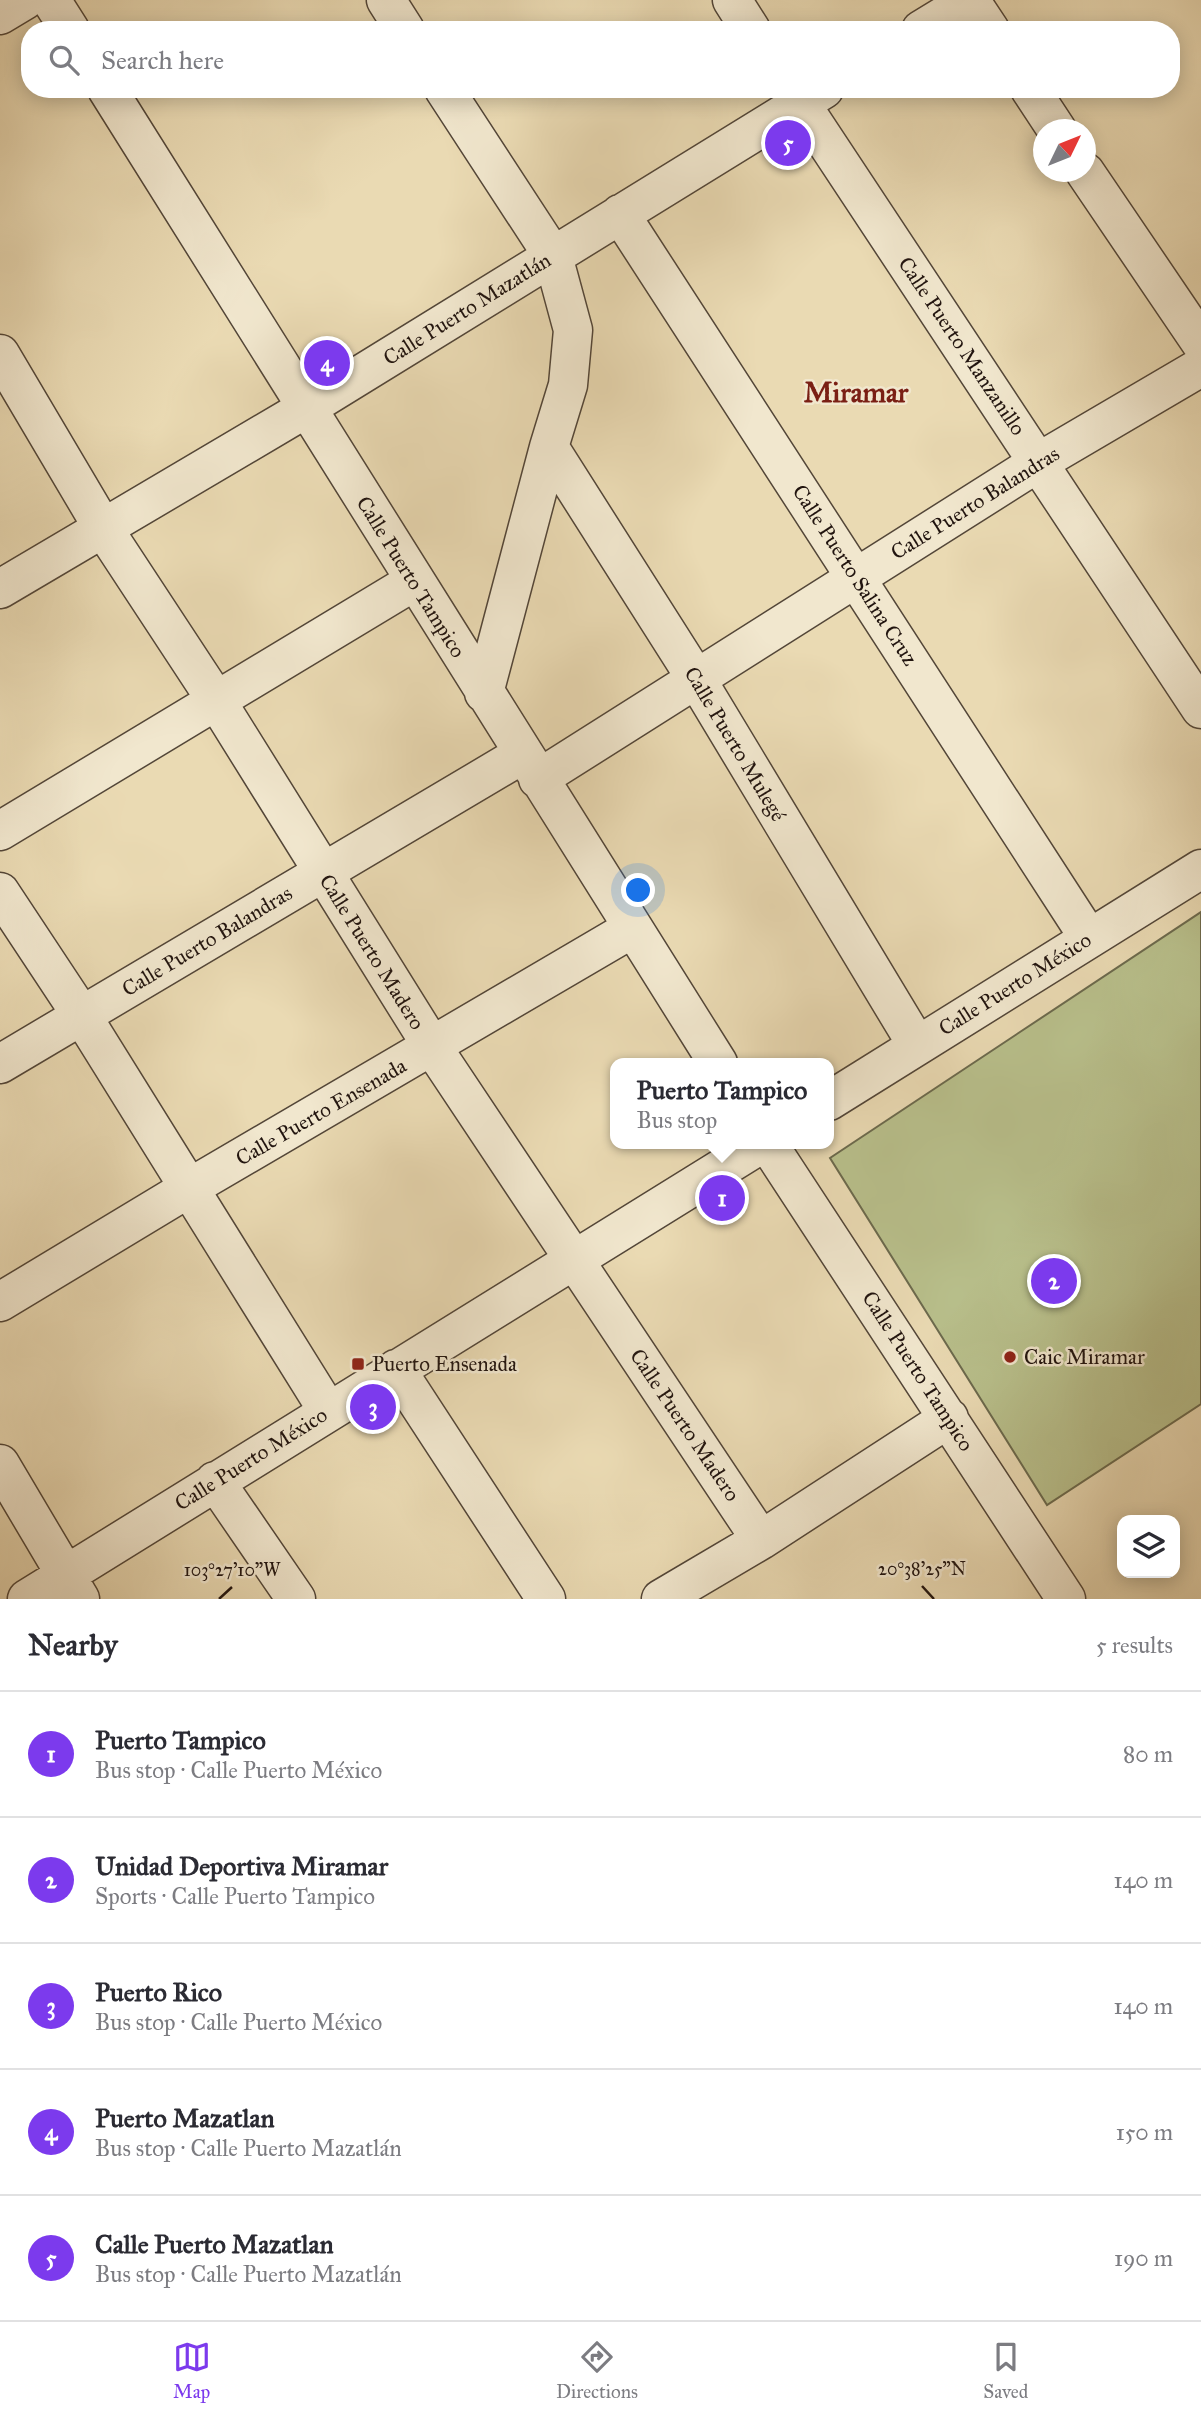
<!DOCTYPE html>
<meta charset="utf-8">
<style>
:root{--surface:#fff;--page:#f2f2f3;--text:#2b2b33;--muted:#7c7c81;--line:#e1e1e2;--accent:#7c3aed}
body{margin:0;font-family:"IM FELL Great Primer",serif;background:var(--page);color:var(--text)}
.controls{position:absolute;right:21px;bottom:21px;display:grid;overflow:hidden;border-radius:14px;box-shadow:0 4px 18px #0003}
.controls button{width:63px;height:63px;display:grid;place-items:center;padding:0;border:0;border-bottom:2px solid var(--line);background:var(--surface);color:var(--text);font:35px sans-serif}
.compass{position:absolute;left:1033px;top:119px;width:63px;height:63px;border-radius:50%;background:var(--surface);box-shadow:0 4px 18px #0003;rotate:47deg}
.you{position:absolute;left:639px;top:891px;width:24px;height:24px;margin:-18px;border:5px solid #fff;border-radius:50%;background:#1a73e8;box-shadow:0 0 0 10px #1a73e833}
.badge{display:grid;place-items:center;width:46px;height:46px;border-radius:50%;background:var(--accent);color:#fff;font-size:23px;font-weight:700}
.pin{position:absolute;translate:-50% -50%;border:4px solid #fff;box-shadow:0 2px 7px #0006}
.popup{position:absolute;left:610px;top:1058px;width:224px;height:91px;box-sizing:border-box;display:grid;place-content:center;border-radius:14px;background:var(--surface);filter:drop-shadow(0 2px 5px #0005);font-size:23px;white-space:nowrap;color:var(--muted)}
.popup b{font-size:26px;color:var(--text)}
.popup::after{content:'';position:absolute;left:50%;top:100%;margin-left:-14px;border:14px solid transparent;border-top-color:var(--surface)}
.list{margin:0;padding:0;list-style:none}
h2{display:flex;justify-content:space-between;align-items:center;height:91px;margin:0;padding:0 28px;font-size:30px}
h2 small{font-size:23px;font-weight:400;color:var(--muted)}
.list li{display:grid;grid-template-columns:46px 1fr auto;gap:21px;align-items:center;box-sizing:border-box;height:126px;padding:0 28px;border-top:2px solid var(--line)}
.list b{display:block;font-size:26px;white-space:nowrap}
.list p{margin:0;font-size:23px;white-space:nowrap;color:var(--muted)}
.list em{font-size:23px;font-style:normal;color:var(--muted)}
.icon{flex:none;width:38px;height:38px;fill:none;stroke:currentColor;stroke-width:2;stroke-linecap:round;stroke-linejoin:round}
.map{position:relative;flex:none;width:1201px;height:1599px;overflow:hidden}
.search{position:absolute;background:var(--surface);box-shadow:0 4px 18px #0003;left:21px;right:21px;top:21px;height:77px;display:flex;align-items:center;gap:18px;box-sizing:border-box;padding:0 24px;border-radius:28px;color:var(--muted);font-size:26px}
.sheet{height:721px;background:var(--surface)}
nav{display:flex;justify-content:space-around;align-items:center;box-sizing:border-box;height:98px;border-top:2px solid var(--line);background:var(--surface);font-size:19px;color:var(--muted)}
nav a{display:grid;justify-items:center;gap:4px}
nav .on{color:var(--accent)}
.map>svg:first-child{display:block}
</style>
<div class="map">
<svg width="1201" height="1599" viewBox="0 0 1201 1599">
<rect width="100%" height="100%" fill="#eadab3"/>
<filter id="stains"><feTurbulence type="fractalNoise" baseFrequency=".00286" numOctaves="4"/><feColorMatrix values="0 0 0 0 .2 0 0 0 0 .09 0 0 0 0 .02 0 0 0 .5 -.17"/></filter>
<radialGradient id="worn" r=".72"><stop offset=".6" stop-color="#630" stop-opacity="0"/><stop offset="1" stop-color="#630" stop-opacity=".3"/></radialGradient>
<path fill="#b8bf8b" stroke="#6c6a4d" stroke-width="2" d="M1201 912V1404L1047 1505 830 1158Z"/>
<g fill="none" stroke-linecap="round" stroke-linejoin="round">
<defs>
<path id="minor" d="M51 0 70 30
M386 0 405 30
M732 0 751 30
M970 0 990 30
M0 15 25 0
M921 30 970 0
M107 89 718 1063
M444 89 553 256 573 330 568 385 549 447 484 693
M791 89 1201 709
M1030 89 1057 130
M1085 172 1201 343
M620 214 1089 938
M0 354 103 528 216 700 433 1048 761 1540
M549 447 697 680 917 1045
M0 589 305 409 824 89
M538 779 1039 462 1201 367
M0 831 413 582
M0 892 82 1016 328 1411
M0 1064 523 754
M829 1101 1201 869
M768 1144 1066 1599
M0 1302 189 1188 633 928
M396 1369 546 1599
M0 1464 80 1599
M215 1481 296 1599
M27 1599 761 1144
M661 1599 761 1540 949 1418"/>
</defs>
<use href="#minor" stroke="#534638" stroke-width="41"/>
<use href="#minor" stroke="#f1e7ce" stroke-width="38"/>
</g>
<path fill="none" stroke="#21140f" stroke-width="2.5" d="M922 1586 934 1599M219 1599 232 1587"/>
<g fill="#8f2418" stroke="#f1e7ce" stroke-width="2.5">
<circle cx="1010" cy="1357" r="7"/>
<rect x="351" y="1357" width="14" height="14" rx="3.5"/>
</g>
<g text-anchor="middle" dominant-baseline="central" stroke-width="5" stroke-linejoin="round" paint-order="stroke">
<g font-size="21" fill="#21140f" stroke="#f1e7ce">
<text transform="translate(467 309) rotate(-32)">Calle Puerto Mazatlán</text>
<text transform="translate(962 346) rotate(56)">Calle Puerto Manzanillo</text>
<text transform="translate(975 503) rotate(-32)">Calle Puerto Balandras</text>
<text transform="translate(855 575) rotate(57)">Calle Puerto Salina Cruz</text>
<text transform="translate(411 577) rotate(58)">Calle Puerto Tampico</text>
<text transform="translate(735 744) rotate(59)">Calle Puerto Mulegé</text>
<text transform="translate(207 941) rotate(-31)">Calle Puerto Balandras</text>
<text transform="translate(372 952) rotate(58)">Calle Puerto Madero</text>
<text transform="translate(1015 984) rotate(-32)">Calle Puerto México</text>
<text transform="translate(321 1112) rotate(-30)">Calle Puerto Ensenada</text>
<text transform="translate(918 1371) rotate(57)">Calle Puerto Tampico</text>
<text transform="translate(685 1425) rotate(56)">Calle Puerto Madero</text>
<text transform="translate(251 1459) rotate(-32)">Calle Puerto México</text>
</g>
<g font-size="21" fill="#21140f" stroke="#f1e7ce" text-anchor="start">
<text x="1024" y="1357">Caic Miramar</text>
<text x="372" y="1364">Puerto Ensenada</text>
</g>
<g font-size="28" font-weight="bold" fill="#7a1f14" stroke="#f1e7ce">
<text x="856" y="392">Miramar</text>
</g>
</g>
<g font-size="18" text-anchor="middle" fill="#21140f" stroke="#f1e7ce" stroke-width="5" stroke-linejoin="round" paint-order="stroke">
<text x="922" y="1575">20°38'25"N</text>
<text x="232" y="1576">103°27'10"W</text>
</g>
<rect width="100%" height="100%" filter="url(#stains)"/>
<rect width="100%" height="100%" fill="url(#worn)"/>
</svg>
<div class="controls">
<button><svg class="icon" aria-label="layers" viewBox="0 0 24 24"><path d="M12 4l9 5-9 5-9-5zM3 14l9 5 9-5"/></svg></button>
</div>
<svg class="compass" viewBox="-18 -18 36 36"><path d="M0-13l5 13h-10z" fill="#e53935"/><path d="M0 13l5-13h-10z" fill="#7c7c81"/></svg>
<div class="you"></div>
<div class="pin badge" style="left:722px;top:1198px">1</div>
<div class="popup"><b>Puerto Tampico</b>Bus stop</div>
<div class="pin badge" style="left:1054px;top:1281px">2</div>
<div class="pin badge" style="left:373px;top:1407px">3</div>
<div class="pin badge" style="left:327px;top:363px">4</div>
<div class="pin badge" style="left:788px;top:143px">5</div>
<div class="search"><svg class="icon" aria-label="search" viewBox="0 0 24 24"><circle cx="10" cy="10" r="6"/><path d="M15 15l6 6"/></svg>Search here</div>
</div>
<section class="sheet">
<h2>Nearby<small>5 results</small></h2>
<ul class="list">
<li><span class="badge">1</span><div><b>Puerto Tampico</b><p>Bus stop · Calle Puerto México</p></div><em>80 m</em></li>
<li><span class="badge">2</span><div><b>Unidad Deportiva Miramar</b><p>Sports · Calle Puerto Tampico</p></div><em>140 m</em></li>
<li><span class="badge">3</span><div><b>Puerto Rico</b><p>Bus stop · Calle Puerto México</p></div><em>140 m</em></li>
<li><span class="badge">4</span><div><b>Puerto Mazatlan</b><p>Bus stop · Calle Puerto Mazatlán</p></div><em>150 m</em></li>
<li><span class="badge">5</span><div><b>Calle Puerto Mazatlan</b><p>Bus stop · Calle Puerto Mazatlán</p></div><em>190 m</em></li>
</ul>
</section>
<nav>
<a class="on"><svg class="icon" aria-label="map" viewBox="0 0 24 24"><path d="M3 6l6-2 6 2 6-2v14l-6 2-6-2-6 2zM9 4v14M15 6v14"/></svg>Map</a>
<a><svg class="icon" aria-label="directions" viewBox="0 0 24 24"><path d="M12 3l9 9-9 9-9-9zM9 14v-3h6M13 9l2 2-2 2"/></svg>Directions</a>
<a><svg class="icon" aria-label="saved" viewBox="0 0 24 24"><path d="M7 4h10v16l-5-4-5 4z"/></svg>Saved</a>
</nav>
